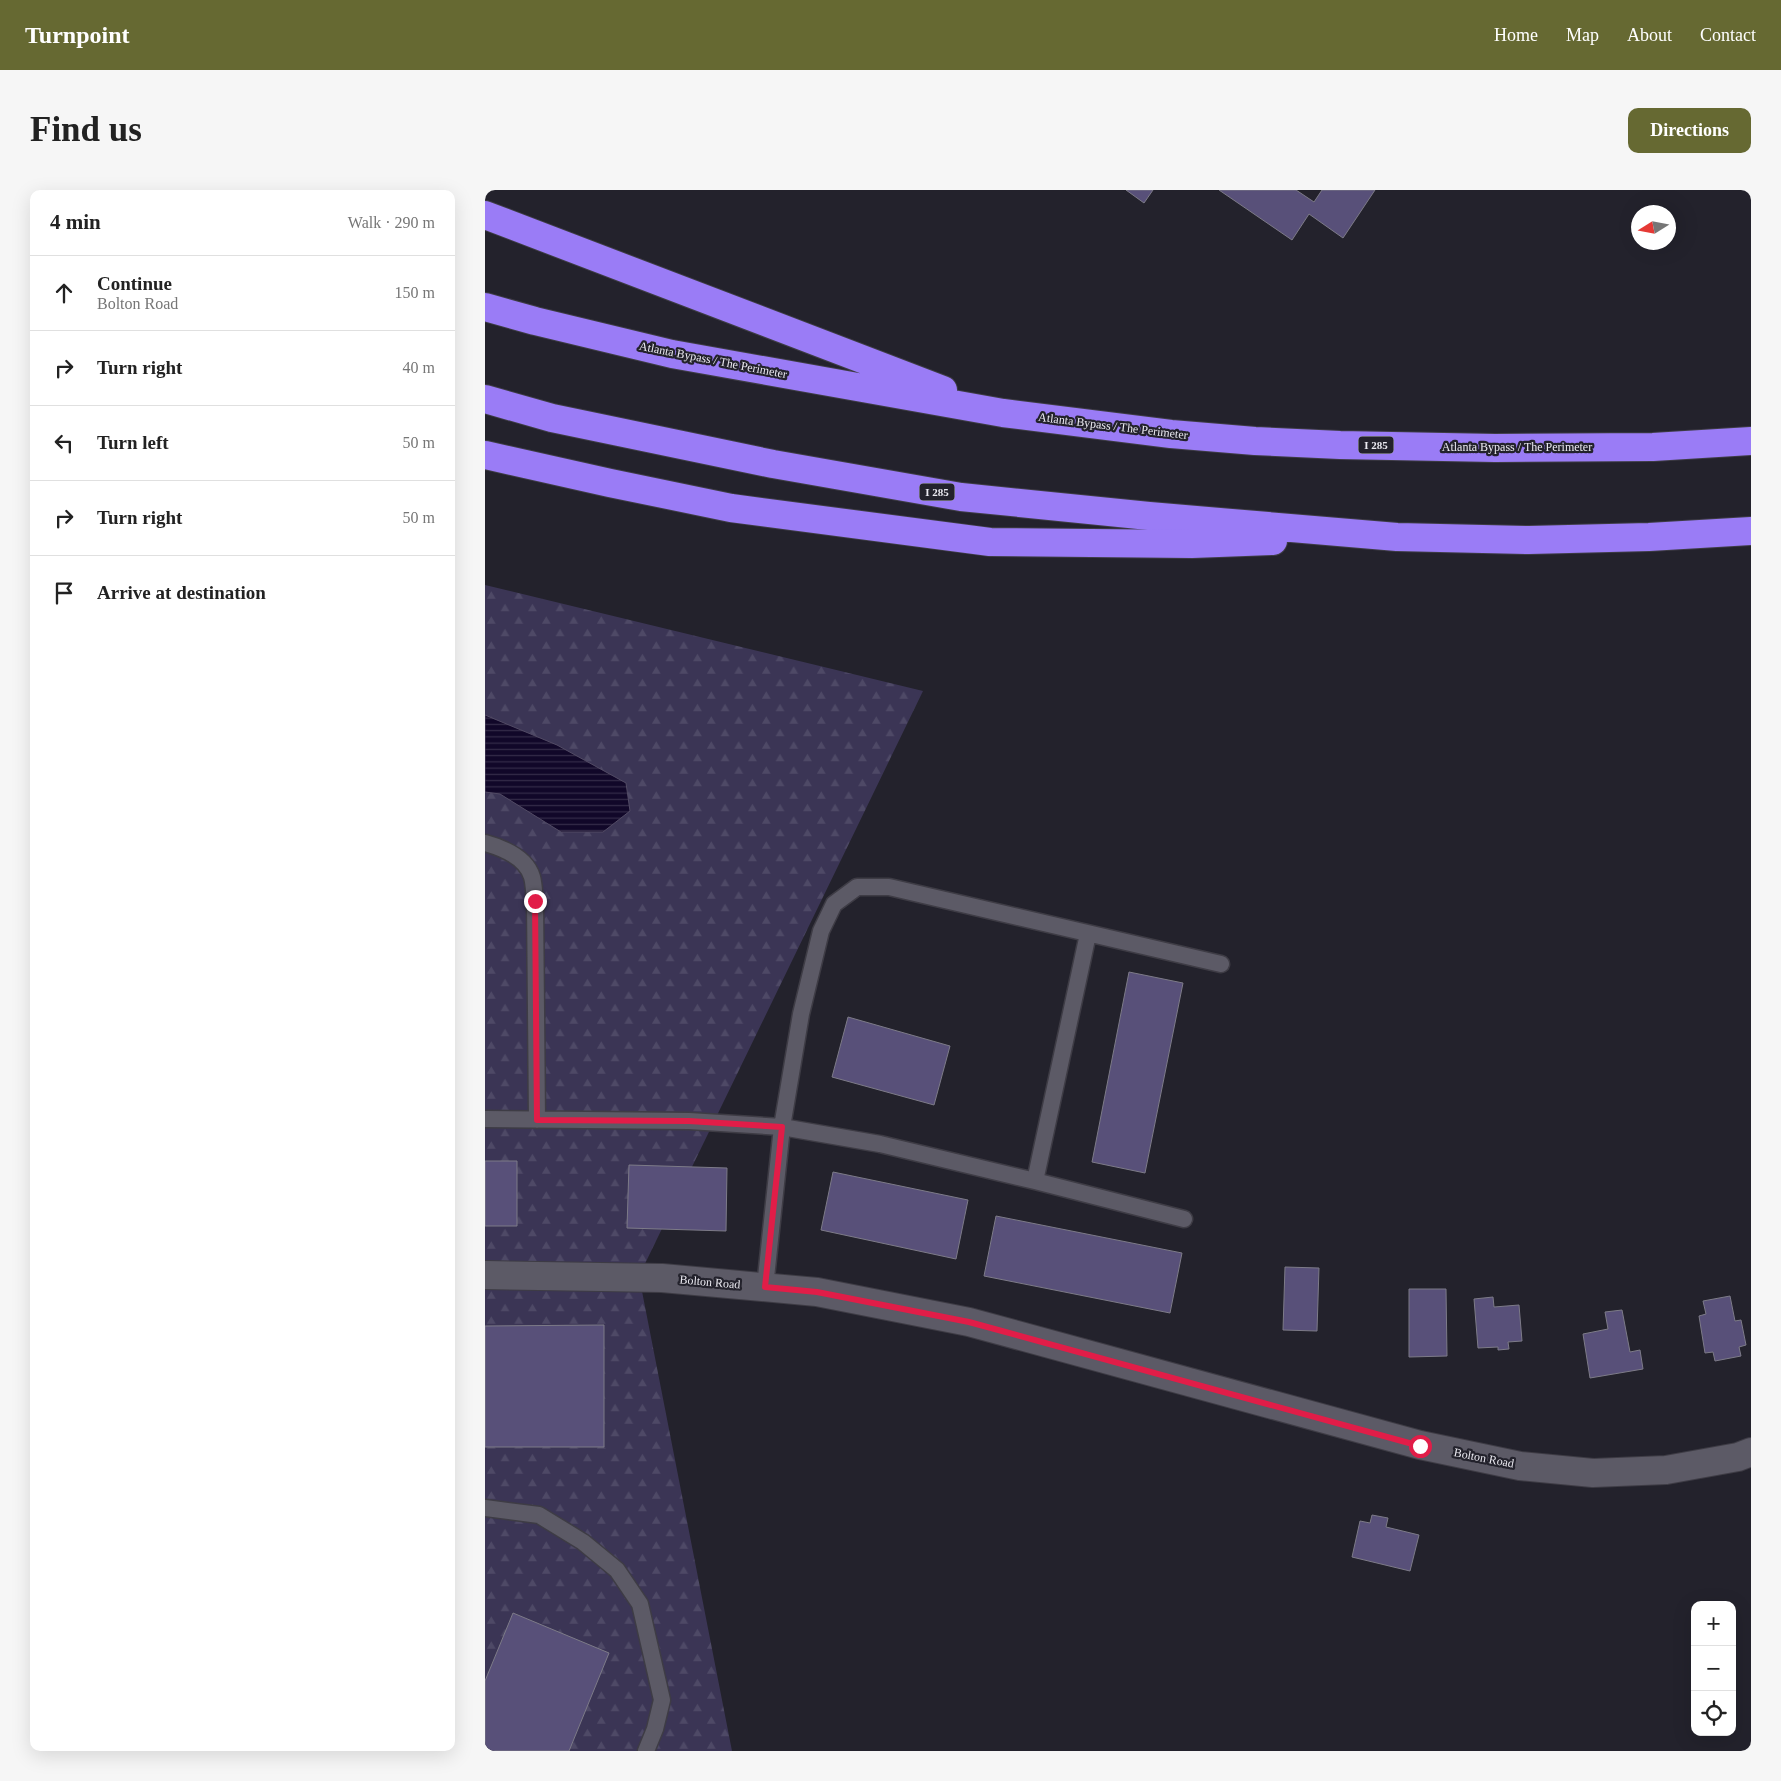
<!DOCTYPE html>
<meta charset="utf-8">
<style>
:root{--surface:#fff;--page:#f6f6f6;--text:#222;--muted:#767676;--line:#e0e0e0;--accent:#666932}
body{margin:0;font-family:Georgia,serif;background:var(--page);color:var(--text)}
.controls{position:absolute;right:15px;bottom:15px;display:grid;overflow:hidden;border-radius:10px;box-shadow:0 5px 20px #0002}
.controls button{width:45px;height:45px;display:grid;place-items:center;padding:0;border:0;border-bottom:1px solid var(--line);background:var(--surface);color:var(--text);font:25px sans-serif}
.compass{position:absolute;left:1146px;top:15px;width:45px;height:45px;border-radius:50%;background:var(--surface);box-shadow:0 5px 20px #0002;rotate:259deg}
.stop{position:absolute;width:15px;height:15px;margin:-11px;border:4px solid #e11d48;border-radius:50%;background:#fff}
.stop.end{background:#e11d48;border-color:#fff;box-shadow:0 1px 5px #0008}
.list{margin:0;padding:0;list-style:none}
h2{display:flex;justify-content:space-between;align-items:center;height:65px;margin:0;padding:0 20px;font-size:21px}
h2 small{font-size:16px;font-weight:400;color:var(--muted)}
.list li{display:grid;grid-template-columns:32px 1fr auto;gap:15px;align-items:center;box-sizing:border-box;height:75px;padding:0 20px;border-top:1px solid var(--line)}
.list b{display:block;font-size:19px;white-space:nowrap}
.list p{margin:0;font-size:16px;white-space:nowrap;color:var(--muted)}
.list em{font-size:16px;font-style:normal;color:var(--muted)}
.icon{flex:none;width:28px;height:28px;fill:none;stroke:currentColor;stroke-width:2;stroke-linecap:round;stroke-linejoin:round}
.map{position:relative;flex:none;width:1266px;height:1561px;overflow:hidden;border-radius:10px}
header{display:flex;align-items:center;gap:30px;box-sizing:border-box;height:70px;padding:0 25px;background:var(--accent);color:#fff}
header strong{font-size:24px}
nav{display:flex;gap:28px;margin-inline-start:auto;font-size:18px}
.intro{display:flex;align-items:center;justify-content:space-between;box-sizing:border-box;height:120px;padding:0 30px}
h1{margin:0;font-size:35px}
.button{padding:12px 22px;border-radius:10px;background:var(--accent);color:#fff;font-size:18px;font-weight:700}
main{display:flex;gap:30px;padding:0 30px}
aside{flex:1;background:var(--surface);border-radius:10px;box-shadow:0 5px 20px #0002}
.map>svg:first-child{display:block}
</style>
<header>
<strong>Turnpoint</strong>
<nav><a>Home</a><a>Map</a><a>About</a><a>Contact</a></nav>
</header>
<div class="intro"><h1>Find us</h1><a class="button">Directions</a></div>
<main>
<aside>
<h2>4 min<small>Walk · 290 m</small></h2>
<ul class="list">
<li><svg class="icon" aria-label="ahead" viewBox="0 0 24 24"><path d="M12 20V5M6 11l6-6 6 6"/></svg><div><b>Continue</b><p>Bolton Road</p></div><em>150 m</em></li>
<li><svg class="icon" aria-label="right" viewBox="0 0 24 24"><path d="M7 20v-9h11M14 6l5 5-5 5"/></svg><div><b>Turn right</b></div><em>40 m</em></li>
<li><svg class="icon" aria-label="left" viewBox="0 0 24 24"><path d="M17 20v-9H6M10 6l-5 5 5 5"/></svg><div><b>Turn left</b></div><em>50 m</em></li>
<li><svg class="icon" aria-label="right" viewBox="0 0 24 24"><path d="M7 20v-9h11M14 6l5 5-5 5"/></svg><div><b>Turn right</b></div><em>50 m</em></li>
<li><svg class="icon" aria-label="arrive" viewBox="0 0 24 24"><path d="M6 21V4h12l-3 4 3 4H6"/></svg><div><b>Arrive at destination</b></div></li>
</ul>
</aside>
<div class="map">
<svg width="1266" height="1561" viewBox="0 0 1266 1561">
<defs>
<pattern id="forest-firs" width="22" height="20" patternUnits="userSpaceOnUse" patternTransform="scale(1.25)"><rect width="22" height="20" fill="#3b3555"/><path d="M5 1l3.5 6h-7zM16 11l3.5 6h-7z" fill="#4e4966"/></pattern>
<pattern id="water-rules" width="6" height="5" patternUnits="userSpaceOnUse" patternTransform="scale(1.25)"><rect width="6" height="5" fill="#110729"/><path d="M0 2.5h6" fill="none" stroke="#342b48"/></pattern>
</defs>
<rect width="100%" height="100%" fill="#23222c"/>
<path fill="url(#forest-firs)" d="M0 395 438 501 154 1086 247 1561H0Z"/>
<path fill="url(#water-rules)" stroke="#524b65" d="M0 525 72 555 141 593 145 621 118 642H76L15 604 0 602Z"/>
<path fill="#585079" stroke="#7d7b88" d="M641 0H668L659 13Z
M734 0H811L829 12 837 0H890L858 48 824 24 807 50Z
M644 782 698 793 660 983 607 972Z
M363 827 465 856 449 915 347 887Z
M0 971H32V1036H0Z
M144 975 242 978 241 1041 142 1038Z
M348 982 483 1010 471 1069 336 1040Z
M511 1026 697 1063 685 1123 499 1086Z
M800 1077 834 1078 832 1141 798 1140Z
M924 1099H961L962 1166 924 1167Z
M1245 1106 1250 1131 1256 1130 1261 1155 1254 1157 1256 1166 1230 1171 1228 1162 1220 1163 1214 1126 1221 1124 1218 1111Z
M1008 1107 1009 1117 1034 1115 1037 1151 1023 1152 1024 1159 1013 1160V1157L993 1158 989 1109Z
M1137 1120 1145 1162 1155 1160 1158 1179 1105 1188 1098 1144 1123 1139 1120 1122Z
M119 1135V1257H0V1136Z
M887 1325 903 1328 901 1337 934 1345 925 1381 867 1367 875 1331 885 1333Z
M28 1423 124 1463 84 1561H0V1491Z"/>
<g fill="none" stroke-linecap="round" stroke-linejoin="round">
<defs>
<path id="service" d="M0 653C18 658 41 667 47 687 49 694 49 703 50 711L52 930
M0 929 204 931 297 937 395 954 550 991 699 1029
M550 991 603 744
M280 1097 297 937 316 824 336 741 349 714 372 697H404L736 774
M0 1318 54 1325 98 1352 132 1380 155 1414 177 1510 170 1539 161 1561"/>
<path id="tertiary" d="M0 1085 177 1088 332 1102 484 1132 935 1255 1035 1276 1108 1283 1181 1280 1253 1267 1266 1262"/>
<path id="motorway" d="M0 25 458 200
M0 117 50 131 187 164 518 223 686 244 770 251 855 255 1010 258 1168 257 1266 251
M0 209 67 228 288 274 476 307 664 326 912 347 1044 350 1164 347 1266 341
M0 265 125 293 246 318 505 352 707 354 788 351"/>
</defs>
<use href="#service" stroke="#3e3c45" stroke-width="19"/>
<use href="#tertiary" stroke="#3e3c45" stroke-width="30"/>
<use href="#motorway" stroke="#3e3c45" stroke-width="30"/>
<use href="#service" stroke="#5c5a66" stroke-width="16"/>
<use href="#tertiary" stroke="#5c5a66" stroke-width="28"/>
<use href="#motorway" stroke="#9a7cf6" stroke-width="28"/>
</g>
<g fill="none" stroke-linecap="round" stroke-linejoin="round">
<path stroke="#e11d48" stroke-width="6" d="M50 711 52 930 204 931 297 937 280 1097 332 1102 484 1132 935 1256"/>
</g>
<g text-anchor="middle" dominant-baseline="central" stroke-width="4.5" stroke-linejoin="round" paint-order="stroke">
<g fill="#23222c" stroke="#afaeb6" stroke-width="1">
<rect x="873.5" y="246.5" width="35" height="17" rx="4"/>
<rect x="434.5" y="293.5" width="35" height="17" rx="4"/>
</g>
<g font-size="11" font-weight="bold" fill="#ebeaf1">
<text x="891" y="255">I 285</text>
<text x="452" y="302">I 285</text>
</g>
<g font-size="12" fill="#ebeaf1" stroke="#23222c">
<text transform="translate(228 170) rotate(11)">Atlanta Bypass / The Perimeter</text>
<text transform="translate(628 236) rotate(7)">Atlanta Bypass / The Perimeter</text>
<text x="1032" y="257">Atlanta Bypass / The Perimeter</text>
<text transform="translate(225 1092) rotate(5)">Bolton Road</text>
<text transform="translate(999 1268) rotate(11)">Bolton Road</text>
</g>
</g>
</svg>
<div class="controls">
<button>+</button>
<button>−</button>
<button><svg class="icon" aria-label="locate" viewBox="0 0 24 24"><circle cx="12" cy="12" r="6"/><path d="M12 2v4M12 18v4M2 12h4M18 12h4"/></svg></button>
</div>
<svg class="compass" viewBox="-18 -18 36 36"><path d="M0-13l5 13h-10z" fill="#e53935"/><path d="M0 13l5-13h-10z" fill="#767676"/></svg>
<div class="stop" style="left:935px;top:1256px"></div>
<div class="stop end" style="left:50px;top:711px"></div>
</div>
</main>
